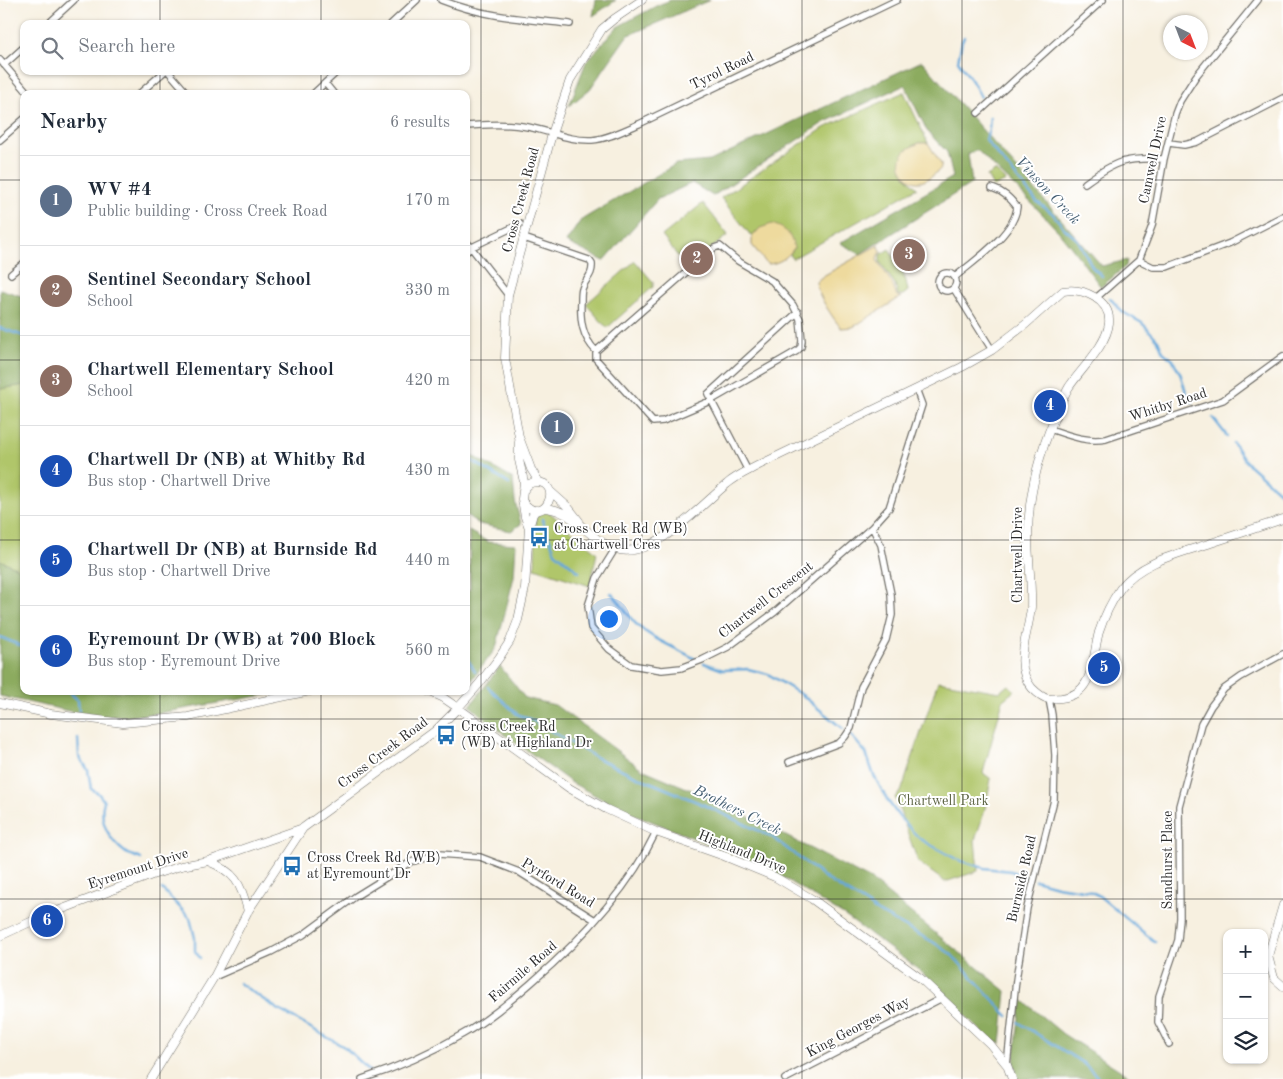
<!DOCTYPE html>
<meta charset="utf-8">
<style>
:root{--surface:#fff;--page:#f2f2f3;--text:#1f2937;--muted:#747a83;--line:#e0e1e3;--accent:#1f6fb2}
body{margin:0;font-family:"Old Standard TT",serif;background:var(--page);color:var(--text)}
.controls{position:absolute;right:15px;bottom:15px;display:grid;overflow:hidden;border-radius:10px;box-shadow:0 1px 4px #0004}
.controls button{width:45px;height:45px;display:grid;place-items:center;padding:0;border:0;border-bottom:1px solid var(--line);background:var(--surface);color:var(--text);font:25px sans-serif}
.compass{position:absolute;left:1163px;top:15px;width:45px;height:45px;border-radius:50%;background:var(--surface);box-shadow:0 1px 4px #0004;rotate:138deg}
.you{position:absolute;left:608px;top:618px;width:18px;height:18px;margin:-12px;border:4px solid #fff;border-radius:50%;background:#1a73e8;box-shadow:0 0 0 8px #1a73e833}
.badge{display:grid;place-items:center;width:32px;height:32px;border-radius:50%;background:var(--accent);color:#fff;font-size:16px;font-weight:700}
.pin{position:absolute;translate:-50% -50%;border:2px solid #fff;box-shadow:0 1px 5px #0006}
.list{margin:0;padding:0;list-style:none}
h2{display:flex;justify-content:space-between;align-items:center;height:65px;margin:0;padding:0 20px;font-size:21px}
h2 small{font-size:16px;font-weight:400;color:var(--muted)}
.list li{display:grid;grid-template-columns:32px 1fr auto;gap:15px;align-items:center;box-sizing:border-box;height:90px;padding:0 20px;border-top:1px solid var(--line)}
.list b{display:block;font-size:19px;white-space:nowrap}
.list p{margin:0;font-size:16px;white-space:nowrap;color:var(--muted)}
.list em{font-size:16px;font-style:normal;color:var(--muted)}
.icon{flex:none;width:28px;height:28px;fill:none;stroke:currentColor;stroke-width:2;stroke-linecap:round;stroke-linejoin:round}
.map{position:relative;flex:none;width:1283px;height:1079px;overflow:hidden}
.search{position:absolute;background:var(--surface);box-shadow:0 1px 4px #0004;left:20px;top:20px;width:450px;height:55px;display:flex;align-items:center;gap:12px;box-sizing:border-box;padding:0 18px;border-radius:10px;color:var(--muted);font-size:19px}
.panel{position:absolute;background:var(--surface);box-shadow:0 1px 4px #0004;left:20px;top:90px;width:450px;height:605px;border-radius:10px}
.map>svg:first-child{display:block}
</style>
<div class="map">
<svg width="1283" height="1079" viewBox="0 0 1283 1079">
<rect width="100%" height="100%" fill="#fff"/>
<filter id="ink" filterUnits="userSpaceOnUse"><feTurbulence type="fractalNoise" baseFrequency=".02" numOctaves="2"/><feDisplacementMap in="SourceGraphic" scale="10" xChannelSelector="R" yChannelSelector="G"/><feConvolveMatrix kernelMatrix="1 2 1 2 8 2 1 2 1" color-interpolation-filters="sRGB"/></filter>
<filter id="wash" filterUnits="userSpaceOnUse"><feTurbulence type="fractalNoise" baseFrequency=".0096" numOctaves="4" result="noise"/><feDisplacementMap in="SourceGraphic" scale="20" xChannelSelector="R" yChannelSelector="G"/><feGaussianBlur stdDeviation="1.12" result="paint"/><feColorMatrix in="noise" values="0 0 0 0 0 0 0 0 0 0 0 0 0 0 0 0 0 1.4 0 .05"/><feComposite in="paint" operator="in"/></filter>
<g filter="url(#wash)">
<rect width="100%" height="100%" fill="#f7f0e0"/>
<path fill="#b0c66a" stroke="#6e784a" d="M904 92 928 143H919L909 148 905 176 917 188 792 259 790 254 794 248 760 228 752 237 721 198 824 128Z
M995 171 1006 181 993 187 987 176Z
M703 203 728 235 687 268 662 236Z
M889 249 901 268 906 281 908 291 903 295H898L895 284 880 262V255Z
M635 261 653 282V287L607 328 586 304Z
M24 385V571L0 560V389Z
M544 511 549 512 597 553 590 586 535 568 536 516Z
M938 681 999 692 1009 685 1014 691 1003 700 983 773 991 779 984 813 975 840 978 871 945 882 918 862 895 797 901 792Z"/>
<path fill="#8cab5e" stroke="#5c6b44" d="M596 0H616L593 16Z
M671 0H710L627 36 590 89 569 106 586 62 617 27 658 5Z
M922 61 1102 266 1127 260 1126 266 1101 287C1087 269 1074 250 1059 232 1033 203 1004 177 977 150L968 154 972 183 860 254 840 243 953 177 947 152 927 131 905 85 823 123 713 196 692 183 658 199 604 261 566 242 581 220 676 164 710 161Z
M0 289 24 297V385L0 389Z
M466 452 513 479 515 501 521 524 511 531 479 524 466 515Z
M469 531 488 542 516 544 514 577 496 648 466 688V590H470Z
M0 560 24 571V691H288L154 714 105 719 0 696Z
M500 666 525 698 555 705 642 769 722 803 871 880 1006 991 1001 1044 984 1034 918 969 845 916 766 867 621 809 572 783 504 734 470 706Z
M1021 999 1063 1034 1134 1079H1018L1014 1063Z"/>
<path fill="#eeda9e" stroke="#8c8264" d="M919 143H928L941 164V168C936 174 925 183 917 182 905 181 896 165 903 154 906 148 914 146 919 143Z
M772 224C786 229 790 232 794 248 788 257 779 264 767 264L752 245V237L760 228Z
M878 245 882 252 878 255 877 260 892 283 897 296 901 297 853 327 841 328C833 318 817 295 816 282L823 276Z"/>
<g fill="none" stroke-linecap="round" stroke-linejoin="round">
<path stroke="#66a8da" stroke-width="2.5" d="M964 37 962 41 958 61 972 81 981 97
M990 117 989 129 986 140 988 143 1037 202 1052 213 1065 229 1078 240 1093 268 1102 276
M1110 298 1121 311 1142 323 1158 340 1163 352 1173 360 1180 373 1186 392 1192 402
M0 328 24 336
M1213 418 1227 436
M1233 443 1246 462 1283 495
M466 458 476 463 509 484
M542 519 555 552 579 572
M611 593C621 602 626 614 636 624 653 640 677 648 697 660
M0 637 24 647
M466 657 475 671
M704 663 723 670 748 669 768 674 802 695 843 729
M488 687 517 714 534 721 597 758 640 778 702 804 772 837 828 880 868 905 876 911 933 942 951 954 1008 1016
M68 691 78 700 79 711
M849 733 866 753 874 776 888 801 900 818 920 839 958 860 984 868 1011 871 1028 878
M78 739 79 756 88 770 91 789 98 793 104 801C98 822 110 841 126 853 131 856 136 856 141 859
M1035 880 1057 886 1089 891 1098 895 1155 942
M162 889 190 918 195 938V951L200 958
M239 983 279 1010 346 1048 371 1072
M1018 1022 1083 1063 1100 1079"/>
</g>
</g>
<g filter="url(#ink)">
<g fill="none" stroke-linecap="round" stroke-linejoin="round">
<defs>
<path id="minor" d="M441 0C484 17 524 19 570 24
M48 24 74 0
M391 24 417 0
M0 60 29 94
M4 65 24 47
M168 71 188 94
M325 83 334 94
M139 94 165 71
M313 94 338 71
M978 113 1103 0
M466 126C487 124 507 123 528 127 549 131 570 141 592 140 608 139 624 130 639 124L897 0
M0 140 24 119
M1169 143 1184 145 1197 142 1283 98
M1085 183C1115 161 1126 157 1164 159
M524 238 589 260 592 264C593 276 585 279 582 289 581 292 581 297 581 301 580 320 582 337 596 351
M466 241 508 295
M720 246 738 261 772 281 793 305 800 319 802 341 801 347 797 351 710 401 663 421 653 422 596 359V351L714 248Z
M466 252 472 247 520 224
M1139 260 1152 226 1164 159 1175 114 1180 101 1196 76 1258 0
M1139 260 1153 267H1167L1230 243 1283 216
M938 282a9 9 0 1 1 18 0a9 9 0 1 1-18 0Z
M11 274 24 263
M955 277C974 261 1015 233 1017 207 1010 198 1004 192 992 188
M954 289 992 350
M1096 298 1139 260
M1050 429C1068 435 1087 443 1106 439L1223 400 1283 356
M748 471 708 394 798 312
M615 549 597 578 588 606 591 628 609 649 631 665 662 670 681 668 702 660 728 647 775 612 872 527 889 508 922 405 916 389
M789 762 839 743 845 737 851 728 861 687 886 640 892 615 891 594 881 545 872 527
M214 977 271 952 303 935 356 896 411 862 439 854 480 857 519 872 595 920
M1169 1044 1158 1022 1159 996 1178 940 1180 918 1179 806 1201 724 1211 706 1224 689 1241 677 1283 654
M1007 1065 1016 980 1027 908 1054 800 1055 755 1052 715 1049 699
M362 1079C397 1068 432 1052 463 1034 488 1020 509 1002 530 984 580 941 628 891 656 832
M785 1079 942 998"/>
<path id="tertiary" d="M519 442V460L524 482 522 499 525 517 529 528
M539 482 531 469 519 437 505 358 508 295 552 134 570 80 602 29 614 19 642 0
M524 490C527 485 530 482 536 482 564 482 545 528 524 503
M550 491 568 507 579 521
M545 508C575 510 587 539 616 549 652 561 701 505 727 484 736 476 748 471 759 465L962 367 992 350 1026 324 1063 291C1083 287 1111 300 1109 323 1107 345 1081 369 1069 387 1063 397 1059 409 1054 419 1039 455 1028 497 1028 536 1028 559 1032 584 1031 607 1029 634 1012 665 1032 688 1036 692 1043 698 1049 699 1052 699 1057 698 1061 698 1095 695 1092 657 1099 632 1104 617 1111 602 1120 589 1139 562 1181 553 1211 543 1235 535 1259 527 1283 519
M428 691 442 697 458 708 569 788 606 809 656 832 724 856 775 877 812 899 920 978 990 1044 1007 1065 1012 1079
M0 703 51 714 123 723 188 717 310 691
M208 861C235 872 241 883 248 911
M1283 905 1268 956 1274 978 1283 986
M0 936 39 918 152 875 181 866 208 861 303 828 435 731 458 708 479 684 499 658 510 641 518 620 525 588 529 528 533 514 536 510
M151 1079 214 977 248 911 303 828"/>
</defs>
<use href="#minor" stroke="#72706a" stroke-width="8"/>
<use href="#tertiary" stroke="#72706a" stroke-width="9"/>
<use href="#minor" stroke="#fff" stroke-width="5.5"/>
<use href="#tertiary" stroke="#fff" stroke-width="8"/>
</g>
</g>
<path fill="none" stroke="#2b2b2b" stroke-width="1" stroke-opacity="0.55" d="M160 0V24M321 0V24M481 0V1079M642 0V1079M802 0V1079M962 0V1079M1123 0V1079M160 71V94M321 71V94M0 180H24M466 180H1283M0 360H24M466 360H1283M0 540H24M466 540H1283M160 691V1079M321 691V1079M0 719H1283M0 899H1283"/>
<defs>
<symbol id="bus-bare" viewBox="-9 -9 18 18"><path d="M-5-6H5V4H4V6H2V4H-2V6H-4V4H-5ZM-3.5-4V0h7V-4ZM-3.5 1.2v1.5H-2V1.2ZM2 1.2v1.5H3.5V1.2Z" fill="#1f6fb2" stroke="#fff" stroke-width="2.5" paint-order="stroke"/></symbol>
</defs>
<g fill-rule="evenodd">
<use href="#bus-bare" x="525" y="523" width="28" height="28"/>
<use href="#bus-bare" x="432" y="721" width="28" height="28"/>
<use href="#bus-bare" x="278" y="852" width="28" height="28"/>
</g>
<g text-anchor="middle" dominant-baseline="central" stroke-width="4" stroke-linejoin="round" paint-order="stroke">
<g font-size="14" fill="#2b2b2b" stroke="#fff">
<text transform="translate(722 71) rotate(-26)">Tyrol Road</text>
<text transform="translate(1153 160) rotate(-78)">Camwell Drive</text>
<text transform="translate(521 200) rotate(-75)">Cross Creek Road</text>
<text transform="translate(1168 405) rotate(-18)">Whitby Road</text>
<text transform="translate(1018 555) rotate(-90)">Chartwell Drive</text>
<text transform="translate(766 600) rotate(-38)">Chartwell Crescent</text>
<text transform="translate(383 753) rotate(-37)">Cross Creek Road</text>
<text transform="translate(742 852) rotate(22)">Highland Drive</text>
<text transform="translate(1168 860) rotate(-90)">Sandhurst Place</text>
<text transform="translate(138 869) rotate(-18)">Eyremount Drive</text>
<text transform="translate(1022 879) rotate(-77)">Burnside Road</text>
<text transform="translate(558 883) rotate(31)">Pyrford Road</text>
<text transform="translate(523 972) rotate(-41)">Fairmile Road</text>
<text transform="translate(858 1027) rotate(-28)">King Georges Way</text>
</g>
<g font-size="14" fill="#2b2b2b" stroke="#fff" text-anchor="start">
<text x="554" y="529">Cross Creek Rd (WB)<tspan x="554" dy="16">at Chartwell Cres</tspan></text>
<text x="461" y="727">Cross Creek Rd<tspan x="461" dy="16">(WB) at Highland Dr</tspan></text>
<text x="307" y="858">Cross Creek Rd (WB)<tspan x="307" dy="16">at Eyremount Dr</tspan></text>
</g>
<g font-size="14" fill="#5a6141" stroke="#fff">
<text x="943" y="801">Chartwell Park</text>
</g>
<g font-size="15" font-style="italic" fill="#435d71" stroke="#fff">
<text transform="translate(1047 191) rotate(47)">Vinson Creek</text>
<text transform="translate(737 811) rotate(26)">Brothers Creek</text>
</g>
</g>
</svg>
<div class="controls">
<button>+</button>
<button>−</button>
<button><svg class="icon" aria-label="layers" viewBox="0 0 24 24"><path d="M12 4l9 5-9 5-9-5zM3 14l9 5 9-5"/></svg></button>
</div>
<svg class="compass" viewBox="-18 -18 36 36"><path d="M0-13l5 13h-10z" fill="#e53935"/><path d="M0 13l5-13h-10z" fill="#747a83"/></svg>
<div class="you"></div>
<div class="pin badge" style="left:557px;top:428px;background:#5c6f8a">1</div>
<div class="pin badge" style="left:697px;top:259px;background:#8d6e63">2</div>
<div class="pin badge" style="left:909px;top:255px;background:#8d6e63">3</div>
<div class="pin badge" style="left:1050px;top:406px;background:#1a4fb4">4</div>
<div class="pin badge" style="left:1104px;top:668px;background:#1a4fb4">5</div>
<div class="pin badge" style="left:47px;top:921px;background:#1a4fb4">6</div>
<div class="search"><svg class="icon" aria-label="search" viewBox="0 0 24 24"><circle cx="10" cy="10" r="6"/><path d="M15 15l6 6"/></svg>Search here</div>
<section class="panel">
<h2>Nearby<small>6 results</small></h2>
<ul class="list">
<li><span class="badge" style="background:#5c6f8a">1</span><div><b>WV #4</b><p>Public building · Cross Creek Road</p></div><em>170 m</em></li>
<li><span class="badge" style="background:#8d6e63">2</span><div><b>Sentinel Secondary School</b><p>School</p></div><em>330 m</em></li>
<li><span class="badge" style="background:#8d6e63">3</span><div><b>Chartwell Elementary School</b><p>School</p></div><em>420 m</em></li>
<li><span class="badge" style="background:#1a4fb4">4</span><div><b>Chartwell Dr (NB) at Whitby Rd</b><p>Bus stop · Chartwell Drive</p></div><em>430 m</em></li>
<li><span class="badge" style="background:#1a4fb4">5</span><div><b>Chartwell Dr (NB) at Burnside Rd</b><p>Bus stop · Chartwell Drive</p></div><em>440 m</em></li>
<li><span class="badge" style="background:#1a4fb4">6</span><div><b>Eyremount Dr (WB) at 700 Block</b><p>Bus stop · Eyremount Drive</p></div><em>560 m</em></li>
</ul>
</section>
</div>
